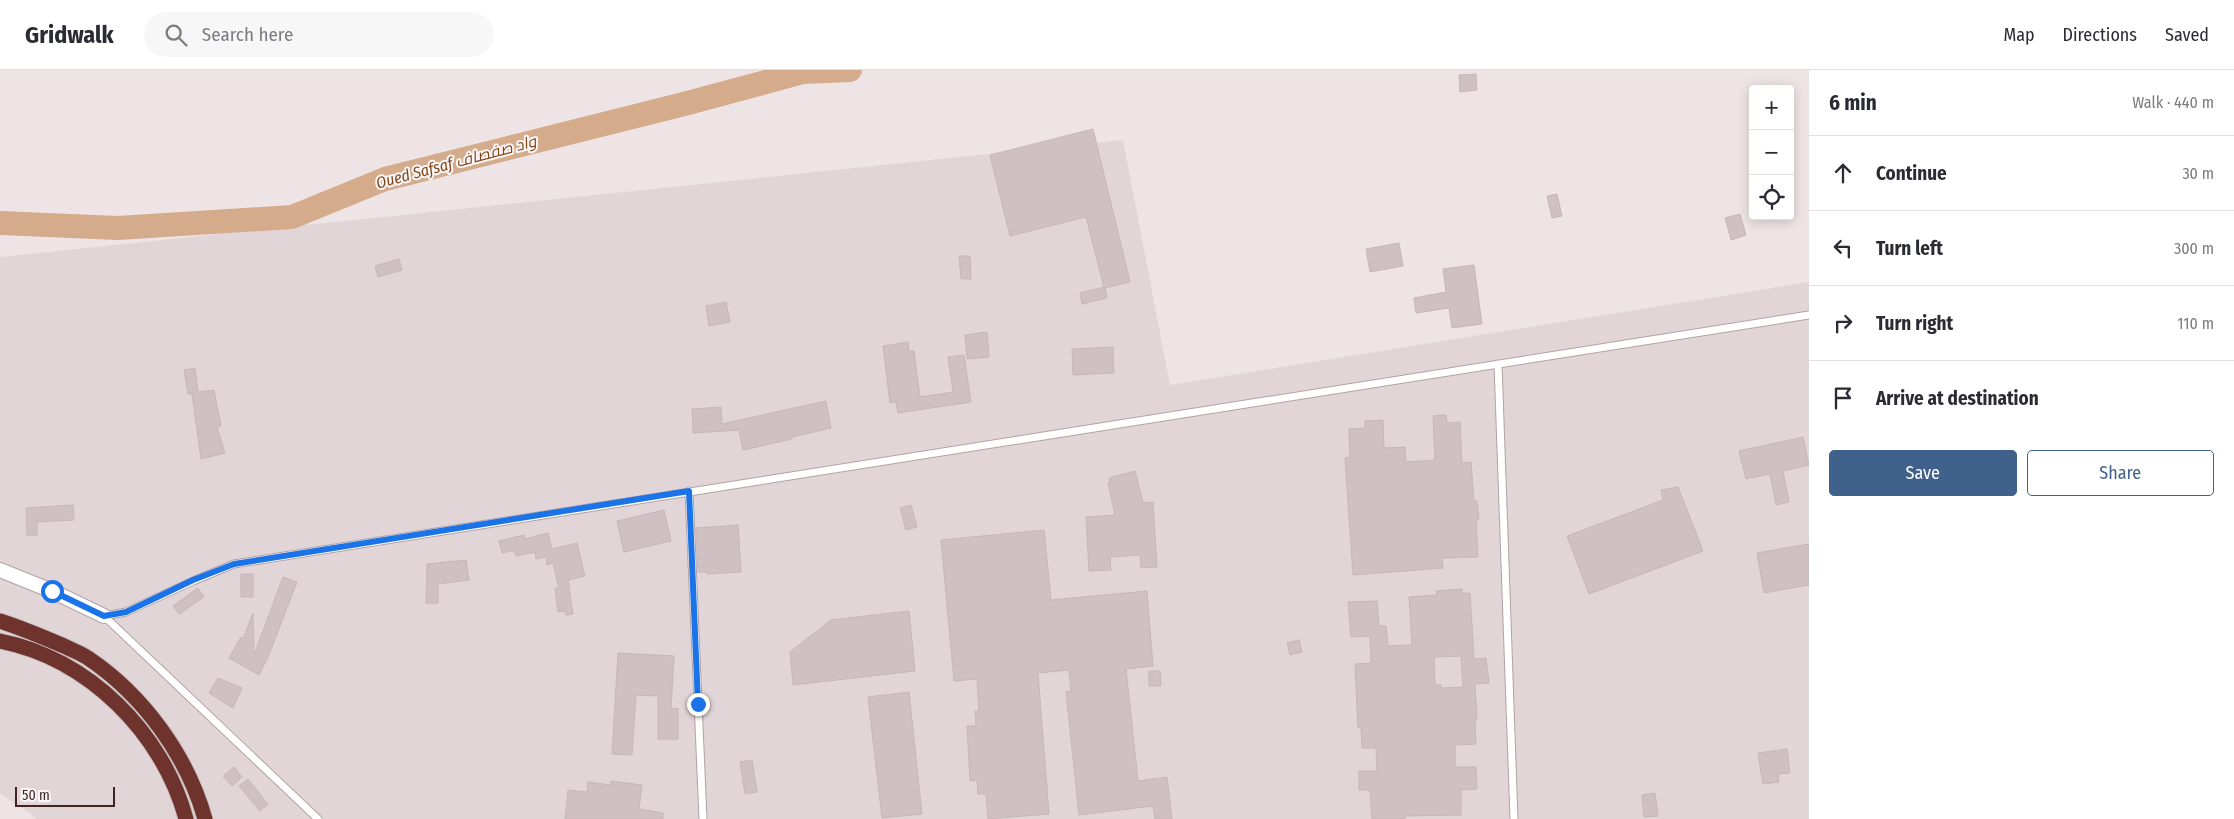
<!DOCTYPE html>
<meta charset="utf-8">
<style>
:root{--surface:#fff;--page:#f7f7f7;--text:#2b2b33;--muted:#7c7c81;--line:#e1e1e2;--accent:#40618b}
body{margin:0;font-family:"Fira Sans Condensed",Cairo,sans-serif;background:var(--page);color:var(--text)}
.controls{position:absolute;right:15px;top:15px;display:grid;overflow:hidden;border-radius:5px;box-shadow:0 2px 12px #0003}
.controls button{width:45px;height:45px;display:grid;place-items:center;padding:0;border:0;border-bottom:1px solid var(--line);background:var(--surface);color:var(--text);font:25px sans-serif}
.scale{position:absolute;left:15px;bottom:12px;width:100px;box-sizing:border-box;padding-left:5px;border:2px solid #412323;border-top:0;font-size:14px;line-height:18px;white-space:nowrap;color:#412323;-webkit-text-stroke:4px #faf5f6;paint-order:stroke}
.stop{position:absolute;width:15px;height:15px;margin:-11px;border:4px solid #1a73e8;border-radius:50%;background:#fff}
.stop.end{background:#1a73e8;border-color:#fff;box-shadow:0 1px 5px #0008}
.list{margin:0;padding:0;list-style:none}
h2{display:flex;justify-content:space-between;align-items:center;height:65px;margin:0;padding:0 20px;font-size:21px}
h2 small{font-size:16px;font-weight:400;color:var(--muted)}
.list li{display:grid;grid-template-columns:32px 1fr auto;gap:15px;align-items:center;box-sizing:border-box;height:75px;padding:0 20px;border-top:1px solid var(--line)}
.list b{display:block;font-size:19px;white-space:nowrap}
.list em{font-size:16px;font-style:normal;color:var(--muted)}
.actions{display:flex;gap:10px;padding:15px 20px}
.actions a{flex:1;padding:11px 0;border:1px solid var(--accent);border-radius:5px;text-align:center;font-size:18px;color:var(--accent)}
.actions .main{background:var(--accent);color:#fff}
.icon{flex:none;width:28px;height:28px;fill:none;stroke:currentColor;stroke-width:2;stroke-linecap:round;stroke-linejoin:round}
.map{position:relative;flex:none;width:1809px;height:749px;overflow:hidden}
header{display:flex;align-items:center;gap:30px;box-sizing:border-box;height:70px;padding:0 25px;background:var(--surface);border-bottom:1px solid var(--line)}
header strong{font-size:24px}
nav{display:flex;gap:28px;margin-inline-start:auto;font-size:18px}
.search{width:350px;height:45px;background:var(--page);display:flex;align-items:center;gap:12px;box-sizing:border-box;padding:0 18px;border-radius:28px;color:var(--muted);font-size:19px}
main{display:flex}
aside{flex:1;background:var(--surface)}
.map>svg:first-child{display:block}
</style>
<header>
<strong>Gridwalk</strong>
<div class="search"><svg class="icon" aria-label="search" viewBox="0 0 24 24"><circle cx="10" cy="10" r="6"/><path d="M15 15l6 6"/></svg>Search here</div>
<nav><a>Map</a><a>Directions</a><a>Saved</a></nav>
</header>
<main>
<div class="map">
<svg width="1809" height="749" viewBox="0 0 1809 749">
<rect width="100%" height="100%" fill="#eee4e6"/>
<path fill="#e2d5d7" d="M1123 70 1170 315 1809 212V749H37L0 723V187Z"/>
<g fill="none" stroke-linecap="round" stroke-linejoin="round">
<path stroke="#d5ac8b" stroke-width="24" d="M0 153 118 158 292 147 385 109 684 34 803 2 850 0"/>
</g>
<path fill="#cfc0c3" stroke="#c8b6b9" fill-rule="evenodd" d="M1476 4 1477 20 1460 22 1459 5Z
M1093 59 1130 212 1105 218 1107 228 1082 234 1080 223 1104 217 1086 147 1010 166 990 85Z
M1557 124 1562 146 1552 148 1547 126Z
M1740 144 1746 165 1731 170 1725 148Z
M1399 173 1403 196 1370 202 1366 179Z
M959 186H970L971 209H961Z
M399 189 402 200 378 207 375 196Z
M1474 195 1482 254 1452 258 1449 238 1416 243 1414 228 1446 222 1443 199Z
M726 232 730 252 709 256 706 236Z
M987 262 989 287 967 289 965 265Z
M908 272 909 281H914L920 327 953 322 948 287 964 285 971 332 898 343 896 332 890 333 883 276Z
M1113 277 1114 303 1073 305 1072 279Z
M195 298 198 322 214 320 221 356 217 357 225 383 201 389 192 324H188L184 300Z
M826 331 831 358 792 367V369L743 380 739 360 693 363 692 339 721 337 722 354Z
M1446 345 1447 353 1460 352 1462 393 1471 392 1474 431H1477L1479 450H1476L1478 487 1442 488 1443 498 1353 505 1345 388 1350 387 1349 359 1365 358V351L1383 350 1384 378 1405 377 1406 392 1435 390 1433 346Z
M1803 367 1809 395 1783 401 1789 432 1776 435 1770 404 1746 409 1739 381Z
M1135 401 1143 433 1153 432 1157 497 1141 498 1140 485 1110 487 1111 500 1089 501 1086 447 1115 445 1108 413 1110 412 1109 408Z
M1678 417 1703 481 1589 524 1567 466 1663 430 1661 420Z
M73 435 74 450 37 452V465H27L26 438Z
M911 435 917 457 906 460 900 438Z
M664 440 671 471 624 482 617 451Z
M738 455 741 502 707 504V502H698L696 458Z
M1044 460 1051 530 1147 521 1153 596 1126 599 1138 711 1167 707 1172 749H1155L1153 736 1079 745 1066 622 1071 621 1069 600 1038 603 1049 744 988 749 986 724H978L977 710 970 711 967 656H976L975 641H979L977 609 954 611 941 470Z
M548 463 552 479 577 473 585 506 568 510 573 544 566 545 565 541 558 542 555 518H559L553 493 547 495 546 487 536 489 535 482 516 486 514 480 502 483 499 471 524 465 525 469Z
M1809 474V515L1764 523 1757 483Z
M466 490 469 510 438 514V533H426L427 494Z
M241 504H253V527H241Z
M283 507 297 512 268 587 259 605 229 588 241 567 243 569 253 543 254 585Z
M198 518 204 527 179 544 173 536Z
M1462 519V523H1470L1474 589 1486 588 1489 613 1475 614 1477 650H1475L1476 674 1455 675V697H1476L1477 719 1461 720V745L1405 746V749H1372L1370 720H1359V701H1377L1376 678H1362L1361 658H1358L1355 594 1371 593 1370 566 1351 567 1348 532 1377 531 1379 556H1386L1388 576 1412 575 1409 527 1437 525 1436 521ZM1461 586 1463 617 1441 618V615H1435L1434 587Z
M909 541 915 601 793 615 790 582 831 550Z
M1299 570 1302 582 1290 585 1287 573Z
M618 583 674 586 671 639 678 638V669H658V626L636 625 632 685 612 684Z
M1149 601H1160L1161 616H1149Z
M218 608 242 618 233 638 209 623Z
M909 622 922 744 882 748 868 627Z
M1787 679 1790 703 1778 704 1779 712 1763 714 1758 683Z
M752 690 757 722 745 724 740 692Z
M234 697 242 707 232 716 223 706Z
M248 709 268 734 260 741 239 716Z
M611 711 642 715 639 739 663 743V749H565L568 720 587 722 588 712 611 715Z
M1655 723 1658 746 1644 747 1642 725Z"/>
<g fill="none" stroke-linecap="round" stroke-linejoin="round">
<defs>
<path id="lane" d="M1498 294 1514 749
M689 421 703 749
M104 546 126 542 193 511 234 494 1809 245
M104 546 318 749"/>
<path id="street" d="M0 500 52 521 104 546"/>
<path id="highway" d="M0 551C22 558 43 567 64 576 72 580 81 583 88 588 143 625 187 685 205 749
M0 571C88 588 163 663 186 749"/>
</defs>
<use href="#lane" stroke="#b3a2a4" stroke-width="9"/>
<use href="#street" stroke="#b3a2a4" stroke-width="16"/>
<use href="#highway" stroke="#cac1c1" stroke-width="17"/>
<use href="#lane" stroke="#fff" stroke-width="7"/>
<use href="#street" stroke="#fff" stroke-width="14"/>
<use href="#highway" stroke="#6e332d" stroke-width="15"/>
</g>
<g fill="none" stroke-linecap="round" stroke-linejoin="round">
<path stroke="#1a73e8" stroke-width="6" d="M52 521 104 546 126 542 193 510 234 494 689 421 698 634"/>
</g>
<g text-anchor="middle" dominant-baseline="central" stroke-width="4" stroke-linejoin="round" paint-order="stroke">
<g font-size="16" font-style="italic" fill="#80481a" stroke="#faf5f6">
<text transform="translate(456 92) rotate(-15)">Oued Safsaf واد صفصاف</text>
</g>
</g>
</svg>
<div class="controls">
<button>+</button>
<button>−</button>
<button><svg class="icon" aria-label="locate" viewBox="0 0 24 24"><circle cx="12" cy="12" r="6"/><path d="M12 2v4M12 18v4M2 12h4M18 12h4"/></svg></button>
</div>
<div class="scale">50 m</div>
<div class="stop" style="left:52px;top:521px"></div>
<div class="stop end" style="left:698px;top:634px"></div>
</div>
<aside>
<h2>6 min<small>Walk · 440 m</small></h2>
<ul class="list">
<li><svg class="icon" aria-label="ahead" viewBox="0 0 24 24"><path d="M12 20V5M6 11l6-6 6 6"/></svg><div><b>Continue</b></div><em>30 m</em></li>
<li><svg class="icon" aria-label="left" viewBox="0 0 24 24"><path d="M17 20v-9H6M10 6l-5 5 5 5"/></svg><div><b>Turn left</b></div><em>300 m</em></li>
<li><svg class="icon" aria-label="right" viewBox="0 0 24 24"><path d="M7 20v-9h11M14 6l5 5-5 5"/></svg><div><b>Turn right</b></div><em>110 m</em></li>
<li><svg class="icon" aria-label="arrive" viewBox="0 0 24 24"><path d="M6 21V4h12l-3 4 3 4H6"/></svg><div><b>Arrive at destination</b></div></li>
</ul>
<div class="actions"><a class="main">Save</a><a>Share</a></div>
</aside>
</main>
